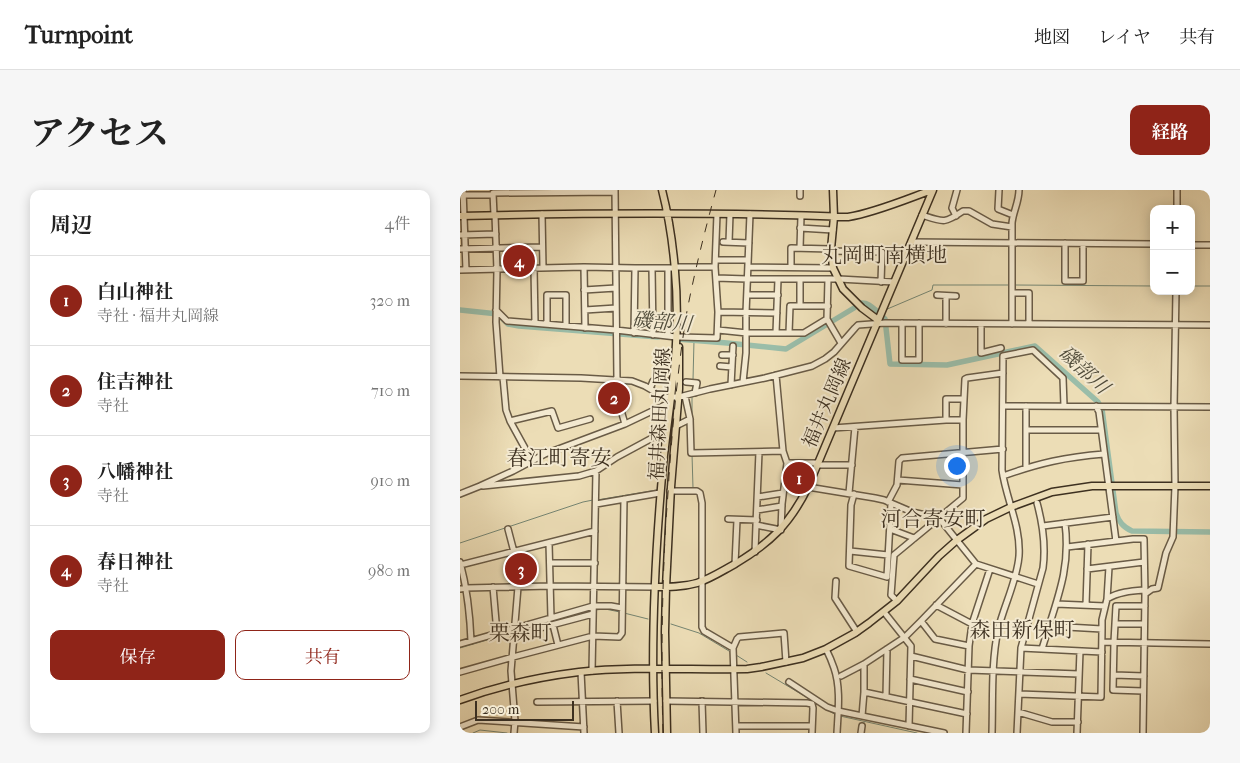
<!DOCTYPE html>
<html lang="ja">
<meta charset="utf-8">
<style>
:root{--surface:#fff;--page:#f6f6f6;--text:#222;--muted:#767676;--line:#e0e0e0;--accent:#8f2418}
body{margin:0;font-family:"IM FELL French Canon","Noto Serif JP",serif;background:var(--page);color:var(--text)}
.controls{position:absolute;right:15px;top:15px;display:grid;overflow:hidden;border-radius:10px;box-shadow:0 2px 12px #0003}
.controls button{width:45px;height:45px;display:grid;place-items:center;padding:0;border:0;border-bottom:1px solid var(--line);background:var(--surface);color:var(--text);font:25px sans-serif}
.scale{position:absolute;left:15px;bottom:12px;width:99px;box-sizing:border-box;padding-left:5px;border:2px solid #3d3020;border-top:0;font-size:14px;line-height:18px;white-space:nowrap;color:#3d3020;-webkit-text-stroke:4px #f3e9d0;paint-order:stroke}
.you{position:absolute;left:496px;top:275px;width:18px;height:18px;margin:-12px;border:4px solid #fff;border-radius:50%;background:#1a73e8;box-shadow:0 0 0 8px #1a73e833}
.badge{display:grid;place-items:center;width:32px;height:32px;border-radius:50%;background:var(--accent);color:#fff;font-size:16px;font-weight:700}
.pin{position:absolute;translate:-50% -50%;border:2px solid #fff;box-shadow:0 1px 5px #0006}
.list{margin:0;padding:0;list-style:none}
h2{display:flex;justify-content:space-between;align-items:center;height:65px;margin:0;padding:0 20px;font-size:21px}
h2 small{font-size:16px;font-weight:400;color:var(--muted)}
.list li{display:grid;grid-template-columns:32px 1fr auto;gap:15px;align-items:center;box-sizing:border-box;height:90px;padding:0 20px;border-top:1px solid var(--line)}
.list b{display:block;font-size:19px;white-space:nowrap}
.list p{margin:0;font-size:16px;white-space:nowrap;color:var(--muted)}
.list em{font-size:16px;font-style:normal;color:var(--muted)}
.actions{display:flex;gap:10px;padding:15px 20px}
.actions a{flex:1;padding:11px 0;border:1px solid var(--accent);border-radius:10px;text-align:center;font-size:18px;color:var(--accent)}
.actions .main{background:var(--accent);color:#fff}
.map{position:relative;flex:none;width:750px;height:543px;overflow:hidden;border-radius:10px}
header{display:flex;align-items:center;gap:30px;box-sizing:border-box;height:70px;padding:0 25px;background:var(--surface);border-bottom:1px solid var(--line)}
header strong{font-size:24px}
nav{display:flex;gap:28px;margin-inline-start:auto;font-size:18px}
.intro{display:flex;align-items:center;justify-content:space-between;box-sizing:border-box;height:120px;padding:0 30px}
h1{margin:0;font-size:35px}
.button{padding:12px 22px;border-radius:10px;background:var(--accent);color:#fff;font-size:18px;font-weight:700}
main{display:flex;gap:30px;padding:0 30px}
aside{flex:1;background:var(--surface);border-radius:10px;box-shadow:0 2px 12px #0003}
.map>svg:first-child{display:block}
</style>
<header>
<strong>Turnpoint</strong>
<nav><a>地図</a><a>レイヤ</a><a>共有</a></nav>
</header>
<div class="intro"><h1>アクセス</h1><a class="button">経路</a></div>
<main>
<aside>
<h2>周辺<small>4件</small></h2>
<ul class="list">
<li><span class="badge">1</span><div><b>白山神社</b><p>寺社 · 福井丸岡線</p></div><em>320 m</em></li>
<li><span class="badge">2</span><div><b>住吉神社</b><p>寺社</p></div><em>710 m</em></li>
<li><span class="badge">3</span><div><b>八幡神社</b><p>寺社</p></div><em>910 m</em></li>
<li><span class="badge">4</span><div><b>春日神社</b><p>寺社</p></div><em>980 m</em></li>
</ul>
<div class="actions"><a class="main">保存</a><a>共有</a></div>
</aside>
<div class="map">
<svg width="750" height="543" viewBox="0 0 750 543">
<rect width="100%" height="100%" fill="#ecddb6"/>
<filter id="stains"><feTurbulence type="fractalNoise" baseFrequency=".004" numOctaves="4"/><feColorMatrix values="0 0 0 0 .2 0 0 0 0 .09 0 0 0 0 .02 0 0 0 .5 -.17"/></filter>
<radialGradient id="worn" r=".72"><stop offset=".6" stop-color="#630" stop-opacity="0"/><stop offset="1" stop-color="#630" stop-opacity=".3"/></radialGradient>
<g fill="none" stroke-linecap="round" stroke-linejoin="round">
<path stroke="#758572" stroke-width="1" d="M555 95 694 96
M731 96H750
M425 120 472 100 473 95H551
M233 190 234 151
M232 202 233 194
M232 225V206
M215 298H233L232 264
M137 310 197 300
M0 353 123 312 133 310
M135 420 145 419 160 422
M164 423 188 429
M211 434 239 443 269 461
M55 442 131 421
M0 458 51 443
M276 465 287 472
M306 483 376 525
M380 526 457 543
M13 543 20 540 47 543
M404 543V532"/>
<path stroke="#9abda9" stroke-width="5.5" d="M402 113C409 113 413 118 418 122
M0 120 38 124 48 134 59 136 198 147
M422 126 425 129 430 174 487 175 575 156 638 212 642 219 656 323C659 332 663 337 672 341L750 342
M217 149 267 153 326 159 394 118"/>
<defs>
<path id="minor" d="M3 0 6 80
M155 0 157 190 158 210 165 234
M340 0V6
M539 0 538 19 553 25
M33 3 155 2
M33 3 34 25
M1 5H33
M717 19V0
M82 24 83 78
M35 25 37 80 36 132 40 187
M462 25C483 32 484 34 503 21H509L532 34 552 37
M496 26 492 18 497 0
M340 38 373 40
M0 45 36 44
M263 52 289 53
M269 52 270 24
M451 52 694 54
M605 53V91H623V54
M731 55H750
M340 58 341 26
M0 59 82 57
M371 61 422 62 421 92
M256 70H288
M124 77 125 138
M217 77H255
M288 77 373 78
M331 77V58L371 59
M74 78 75 133
M192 78 193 145
M208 78V146
M0 80 124 77 175 78H214
M256 88 287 89H379L434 92
M368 89 367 129 381 153
M124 100 156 98
M552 103H569V134
M287 105H318
M477 105 496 106
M340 116V90
M36 120 47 131 156 140 216 147
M125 120 156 118
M258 122 317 123
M442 133V170H459V133
M87 134V105H106V136
M486 134V106
M521 134V163L541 158
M552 134V33C553 22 559 12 559 0
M258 140 287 143H344L367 129
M174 143 175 78
M316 143 318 89
M329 143 330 116H368
M219 147 257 148 258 122 255 77 257 24
M262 165H273
M260 176 272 177
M316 185 323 261 327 273H358
M0 186 121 188 172 191 185 196 204 207H219L250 199 305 188 352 176 365 169 374 162 395 138 398 135 425 133 750 135
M43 187 46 220 50 231 72 271
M226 192 237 193 235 203
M283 192 286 163V123L290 24
M271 195 273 156
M190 199 193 191H207
M225 206 230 229 231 263 323 261
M543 216 750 217
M566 216V278
M636 216 639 222 656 351
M486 230V209H504
M50 231 92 221 98 238 130 229
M216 236 230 229
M373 238 486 230H503
M566 240H641
M299 262 296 335 321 340 322 314 327 273
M357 275H392
M543 286C579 273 606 267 644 264
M438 290 503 295
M23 296 119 286 136 281 157 267 207 240
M348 297 415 308 424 310 452 322 479 328 516 374 578 394
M210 301H237L240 303 242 313V437L244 441 273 458
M389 303 395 237
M0 304 20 296 53 281 85 264 165 234 207 214H210
M394 304 391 315 389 376 427 387 431 314
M298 307 323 303
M428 312 437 295 439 271 442 268 543 259
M136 314 200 303
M297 320 322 316
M268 329 297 330
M583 336 653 327
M48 339 54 362 58 397 51 481 55 531 54 543
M430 339 454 348
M89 353 91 428
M607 357 673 349H684L685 404 683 543
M390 361 428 365
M295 362 296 335
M0 372C7 398 10 424 11 451
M90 373H135
M275 374 277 330
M0 375 135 341
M627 379 684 372
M376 391 375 408 397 442
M33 397 37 443
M0 399 6 398 91 396 194 397
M685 404 692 399 698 398 706 363 713 347 715 296 714 217 716 101
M647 409 649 377
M437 411 431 405 434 365 503 308V230L505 189 507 188 543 183
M596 414 645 416
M476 415 512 434
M626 415 628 354
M424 422 451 456 449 536
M461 431 475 449 509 456
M655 434H684
M93 435 98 455
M589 436C601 399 610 372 605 333
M642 439V430L647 409C658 402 671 401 684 400
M54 445 133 424
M642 452 750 454
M0 454 133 416H151L162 418
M561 458 642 462
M366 459C369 465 372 472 374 478 381 498 378 522 377 543
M451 466 508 480 619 484
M132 481 136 281
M0 482 53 467 133 446 159 447 162 443 164 309
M121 482 124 543
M654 485 684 486
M381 486 404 474
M450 489 508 502
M329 492 367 517 378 521 484 543
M683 501 653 500 654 452 656 416H685
M559 504 641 507 642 439 589 436 582 459
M426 507 427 459
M157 511 159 543
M206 511 347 513 352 514 353 518 352 543
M242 511 243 543
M77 512 194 511
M558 522 592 532H618
M507 524 404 502V474L445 447 461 431 516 374
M402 526 404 502
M276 536H352
M0 537 18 530 124 537
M276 543 273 458 277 449 279 447 324 443 326 472
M401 543 402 536
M506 543 509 456 512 434 530 379
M532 543C533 509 531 473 538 440 544 415 557 391 559 366 561 336 546 309 542 280L543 166 573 160 603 188 604 216
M557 543 561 458 583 378C586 355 583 335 577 313
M617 543 620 461"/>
<path id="major" d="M373 0 374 27 371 59 373 78 383 99 402 118 418 130
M0 26C129 23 259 22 388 27 414 23 447 9 472 0
M194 397C209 397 223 397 237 393 250 389 262 381 275 374 310 353 330 334 348 297L473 0
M0 510C38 496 78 487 119 482 174 476 231 480 287 479L301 477 343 468 366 459 395 443 409 433 437 411 479 366 497 350 526 329 551 317 592 302 632 296H750
M195 543C190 454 195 364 203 275 207 234 214 194 216 154 219 105 214 47 202 0
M207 543 205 442 206 397 211 297 219 199V157"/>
</defs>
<use href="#minor" stroke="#695b46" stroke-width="8"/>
<use href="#major" stroke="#3d3020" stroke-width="9"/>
<use href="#minor" stroke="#f3e9d0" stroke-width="5"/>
<use href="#major" stroke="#ecddb6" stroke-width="6"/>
<path stroke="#3d3020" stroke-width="1" stroke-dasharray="9 9" stroke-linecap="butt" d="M203 543C201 477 202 412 205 347 206 327 208 307 209 286 213 231 218 176 227 121 235 80 245 40 256 0"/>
</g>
<g text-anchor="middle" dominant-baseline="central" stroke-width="4" stroke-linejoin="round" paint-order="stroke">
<g font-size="19" fill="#3d3020" stroke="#f3e9d0">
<text transform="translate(367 213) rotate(-67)">福井丸岡線</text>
<text transform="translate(200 224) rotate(-87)">福井森田丸岡線</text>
</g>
<g font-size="20" font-style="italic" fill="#504c3b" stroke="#f3e9d0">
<text transform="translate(202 132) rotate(5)">磯部川</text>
<text transform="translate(624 180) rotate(43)">磯部川</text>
</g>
<g font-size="21" fill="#3d3020" stroke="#f3e9d0">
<text x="424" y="65">丸岡町南横地</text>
<text x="99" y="268">春江町寄安</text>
<text x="473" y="329">河合寄安町</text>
<text x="562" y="440">森田新保町</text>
<text x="60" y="443">栗森町</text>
</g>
</g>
<rect width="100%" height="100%" filter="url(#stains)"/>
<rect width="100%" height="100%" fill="url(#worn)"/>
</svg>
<div class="controls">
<button>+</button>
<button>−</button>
</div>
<div class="scale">200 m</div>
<div class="you"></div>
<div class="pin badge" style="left:339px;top:288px">1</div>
<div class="pin badge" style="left:154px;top:208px">2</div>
<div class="pin badge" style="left:61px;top:379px">3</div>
<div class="pin badge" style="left:59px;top:71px">4</div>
</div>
</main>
